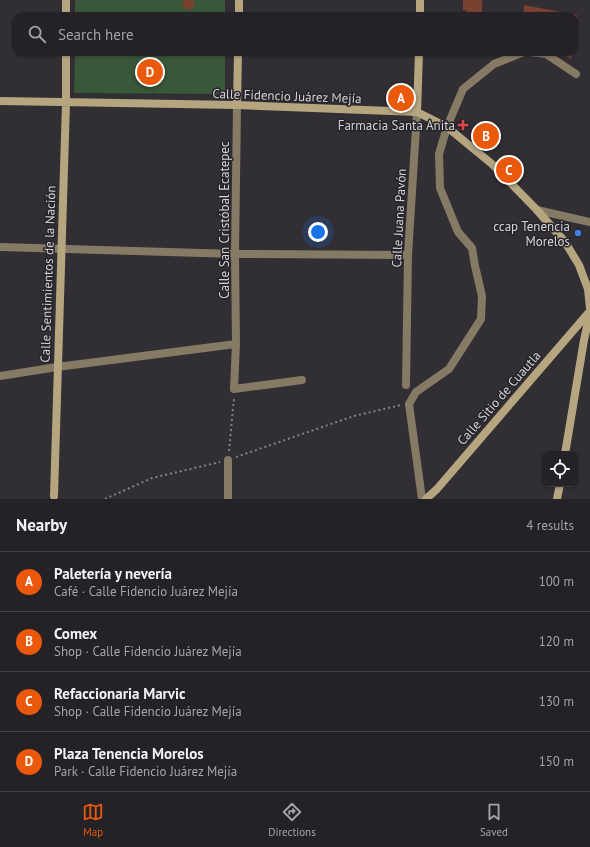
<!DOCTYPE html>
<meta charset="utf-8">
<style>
:root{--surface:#252227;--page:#312f33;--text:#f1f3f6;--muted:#a3a4a7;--line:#423f44;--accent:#ea580c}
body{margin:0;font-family:"PT Sans",sans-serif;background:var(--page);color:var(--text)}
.controls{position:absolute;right:12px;bottom:12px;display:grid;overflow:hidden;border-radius:8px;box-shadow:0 1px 3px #0004}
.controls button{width:36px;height:36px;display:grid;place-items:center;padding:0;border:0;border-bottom:1px solid var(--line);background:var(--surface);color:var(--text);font:20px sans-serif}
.you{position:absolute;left:318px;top:232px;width:14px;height:14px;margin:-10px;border:3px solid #fff;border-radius:50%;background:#1a73e8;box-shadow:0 0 0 6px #1a73e833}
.badge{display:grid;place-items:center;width:26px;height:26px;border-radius:50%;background:var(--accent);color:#fff;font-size:13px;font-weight:700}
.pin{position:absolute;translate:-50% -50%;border:2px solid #fff;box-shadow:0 1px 4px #0006}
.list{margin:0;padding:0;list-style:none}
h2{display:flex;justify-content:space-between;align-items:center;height:52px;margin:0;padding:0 16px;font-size:17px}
h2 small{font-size:13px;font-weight:400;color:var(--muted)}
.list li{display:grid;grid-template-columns:26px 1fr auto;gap:12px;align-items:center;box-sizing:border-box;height:60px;padding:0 16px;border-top:1px solid var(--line)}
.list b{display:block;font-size:15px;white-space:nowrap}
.list p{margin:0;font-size:13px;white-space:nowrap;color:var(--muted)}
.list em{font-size:13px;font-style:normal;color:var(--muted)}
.icon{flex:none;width:22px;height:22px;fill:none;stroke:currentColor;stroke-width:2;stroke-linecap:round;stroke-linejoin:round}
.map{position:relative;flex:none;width:590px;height:499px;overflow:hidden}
.search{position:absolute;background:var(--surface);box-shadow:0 1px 3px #0004;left:12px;right:12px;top:12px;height:44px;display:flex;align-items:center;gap:10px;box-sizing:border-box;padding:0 14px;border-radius:12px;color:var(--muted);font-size:15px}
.sheet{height:292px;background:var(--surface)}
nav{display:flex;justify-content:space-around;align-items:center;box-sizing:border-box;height:56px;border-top:1px solid var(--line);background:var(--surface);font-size:11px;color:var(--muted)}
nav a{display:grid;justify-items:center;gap:2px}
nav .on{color:var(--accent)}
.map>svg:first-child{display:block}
</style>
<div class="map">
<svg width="590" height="499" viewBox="0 0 590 499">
<rect width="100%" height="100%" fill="#312e34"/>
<path fill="#395739" d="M75 0H225V16H75Z
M75 52H225V94L74 93Z"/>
<path fill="#784131" d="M184 0H193L195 5 193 8 189 10 184 8 182 4Z
M463 0H483V1H482V16H467V11L463 10Z
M524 5 577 15 575 30H574V16H523Z
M559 52H572L571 59Z"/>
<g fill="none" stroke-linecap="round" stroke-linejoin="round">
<path stroke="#868388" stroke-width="2" stroke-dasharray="2 3" stroke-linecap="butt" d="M229 451 234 398
M236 457 354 416 401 405
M105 499 152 478 220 462"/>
<path stroke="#857b64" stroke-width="8" d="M529 52 546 54 576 74
M237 105 235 254 236 344 234 389 302 380
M537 210 590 222
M0 247 235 254 408 255
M0 376 57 367 236 344
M406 385 408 255 417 112
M228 499V460
M422 499 409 404 416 392 449 369 481 319 482 296 475 266 472 248 458 232 440 188 439 154 447 127 463 89 494 64 524 52"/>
<path stroke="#b6a680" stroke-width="8" d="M66 0V16
M239 16V0
M420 16V0
M0 101 237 105 417 112 447 127 492 164 537 210 565 242 579 265 588 289 590 308
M237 105 238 52
M417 112 419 52
M565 454 584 340 590 313
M54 496 66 103V52
M426 499 437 489 590 311
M557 499 560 484"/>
</g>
<path fill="#e0444e" stroke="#27242a" stroke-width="1.5" d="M461 119h4v4h4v4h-4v4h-4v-4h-4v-4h4z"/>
<circle fill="#3f7fe0" stroke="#27242a" stroke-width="1.5" cx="578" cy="233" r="4"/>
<g text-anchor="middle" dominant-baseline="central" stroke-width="3" stroke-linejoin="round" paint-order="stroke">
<g font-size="13" fill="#d4d2d6" stroke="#27242a">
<text transform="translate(287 96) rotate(2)">Calle Fidencio Juárez Mejía</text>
<text transform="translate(399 218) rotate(-87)">Calle Juana Pavón</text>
<text transform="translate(224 220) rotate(-90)">Calle San Cristóbal Ecatepec</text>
<text transform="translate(48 274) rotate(-88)">Calle Sentimientos de la Nación</text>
<text transform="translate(499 398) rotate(-49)">Calle Sitio de Cuautla</text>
</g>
<g font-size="13" fill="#d4d2d6" stroke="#27242a" text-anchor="end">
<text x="455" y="125">Farmacia Santa Anita</text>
<text x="570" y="226">ccap Tenencia<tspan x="570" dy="15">Morelos</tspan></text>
</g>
</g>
</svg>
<div class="controls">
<button><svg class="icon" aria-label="locate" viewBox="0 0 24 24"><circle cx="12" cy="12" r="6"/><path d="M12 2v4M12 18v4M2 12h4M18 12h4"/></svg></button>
</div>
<div class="you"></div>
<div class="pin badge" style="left:401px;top:98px">A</div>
<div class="pin badge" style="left:486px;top:136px">B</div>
<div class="pin badge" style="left:509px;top:170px">C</div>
<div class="pin badge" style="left:150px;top:72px">D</div>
<div class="search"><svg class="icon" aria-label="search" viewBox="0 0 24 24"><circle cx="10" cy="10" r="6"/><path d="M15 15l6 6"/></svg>Search here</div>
</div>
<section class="sheet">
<h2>Nearby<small>4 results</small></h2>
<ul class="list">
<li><span class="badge">A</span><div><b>Paletería y nevería</b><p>Café · Calle Fidencio Juárez Mejía</p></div><em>100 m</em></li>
<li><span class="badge">B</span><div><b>Comex</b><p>Shop · Calle Fidencio Juárez Mejía</p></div><em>120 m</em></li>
<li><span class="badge">C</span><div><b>Refaccionaria Marvic</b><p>Shop · Calle Fidencio Juárez Mejía</p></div><em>130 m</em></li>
<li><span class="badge">D</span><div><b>Plaza Tenencia Morelos</b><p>Park · Calle Fidencio Juárez Mejía</p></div><em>150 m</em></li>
</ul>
</section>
<nav>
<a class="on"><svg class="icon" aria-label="map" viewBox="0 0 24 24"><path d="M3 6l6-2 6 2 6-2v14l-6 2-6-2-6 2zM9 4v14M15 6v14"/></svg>Map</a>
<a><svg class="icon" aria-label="directions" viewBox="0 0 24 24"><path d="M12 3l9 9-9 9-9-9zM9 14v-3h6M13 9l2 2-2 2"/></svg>Directions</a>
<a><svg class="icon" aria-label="saved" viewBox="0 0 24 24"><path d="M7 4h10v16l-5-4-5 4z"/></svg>Saved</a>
</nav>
